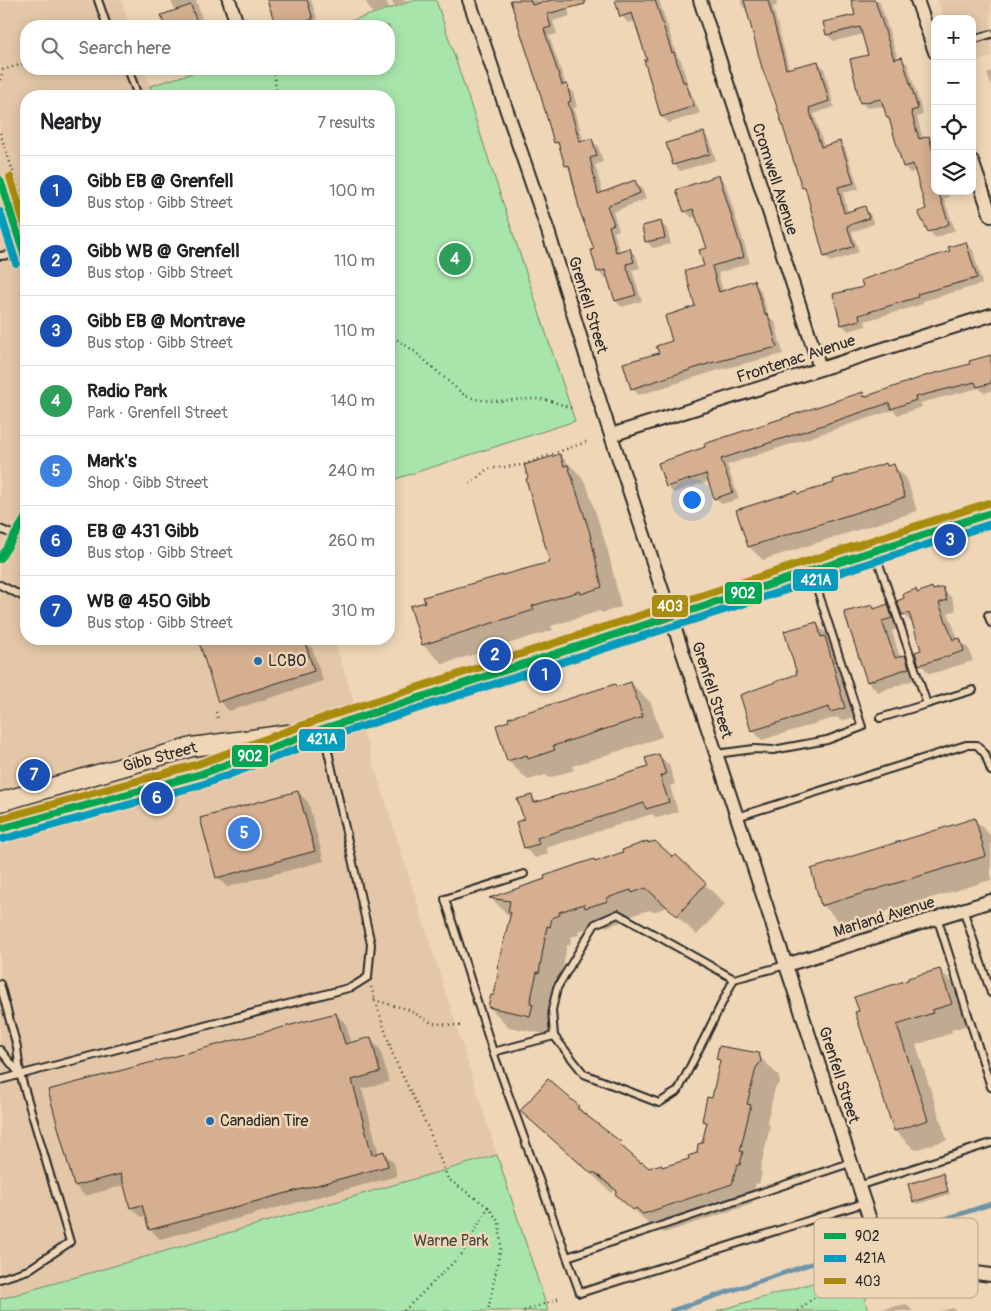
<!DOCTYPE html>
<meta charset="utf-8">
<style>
:root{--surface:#fff;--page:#f2f2f2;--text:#202124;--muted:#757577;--line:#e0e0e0;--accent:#1f6fb2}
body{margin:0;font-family:Pangolin,sans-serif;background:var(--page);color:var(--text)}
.controls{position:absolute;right:15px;top:15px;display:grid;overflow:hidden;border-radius:10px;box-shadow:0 2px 12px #0003}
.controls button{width:45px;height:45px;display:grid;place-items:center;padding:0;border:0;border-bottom:1px solid var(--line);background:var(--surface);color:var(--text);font:25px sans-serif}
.you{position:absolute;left:691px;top:499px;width:18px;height:18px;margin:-12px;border:4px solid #fff;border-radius:50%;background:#1a73e8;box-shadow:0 0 0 8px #1a73e833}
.badge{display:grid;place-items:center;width:32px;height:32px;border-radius:50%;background:var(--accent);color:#fff;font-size:16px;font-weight:700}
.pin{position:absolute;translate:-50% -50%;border:2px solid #fff;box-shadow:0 1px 5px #0006}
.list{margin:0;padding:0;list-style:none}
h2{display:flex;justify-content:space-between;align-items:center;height:65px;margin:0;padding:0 20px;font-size:21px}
h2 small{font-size:16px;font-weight:400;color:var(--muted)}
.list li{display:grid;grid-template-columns:32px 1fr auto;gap:15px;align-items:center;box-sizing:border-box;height:70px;padding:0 20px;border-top:1px solid var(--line)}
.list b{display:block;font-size:19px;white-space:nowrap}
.list p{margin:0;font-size:16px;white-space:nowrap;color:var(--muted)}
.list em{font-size:16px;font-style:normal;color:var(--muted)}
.icon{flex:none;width:28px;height:28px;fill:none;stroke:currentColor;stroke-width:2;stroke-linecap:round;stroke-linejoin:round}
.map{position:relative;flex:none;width:991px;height:1311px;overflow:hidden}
.search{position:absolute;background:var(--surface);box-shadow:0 2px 12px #0003;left:20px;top:20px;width:375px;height:55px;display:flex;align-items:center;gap:12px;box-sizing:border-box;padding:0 18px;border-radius:20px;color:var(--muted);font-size:19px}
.panel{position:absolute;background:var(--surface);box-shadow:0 2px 12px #0003;left:20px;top:90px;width:375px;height:555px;border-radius:20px}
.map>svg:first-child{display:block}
</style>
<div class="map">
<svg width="991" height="1311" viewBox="0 0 991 1311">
<rect width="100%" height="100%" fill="#efd6b7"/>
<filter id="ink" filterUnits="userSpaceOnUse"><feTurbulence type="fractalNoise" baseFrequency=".02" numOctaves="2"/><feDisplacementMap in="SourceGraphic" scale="10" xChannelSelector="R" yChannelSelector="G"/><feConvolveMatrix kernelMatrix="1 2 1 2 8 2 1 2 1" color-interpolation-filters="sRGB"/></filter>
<g filter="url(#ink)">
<path fill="#e3c7a8" d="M0 0H121L130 26H26V69H144L154 96H26V639H334L497 1155 0 1299Z
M938 0H991V57L972 62V19H944Z"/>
<path fill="#a8e5ab" stroke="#6a886b" d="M416 0H436L575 421 389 481V96H154L150 86 205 69H389V26H335Z
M497 1155 548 1311H0V1299Z
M867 1267 878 1279 865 1301 868 1311H717Z"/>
<path fill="#0003" d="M171 0H196L204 26H166L162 16 175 12Z
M269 0H311L319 25 277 26Z
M365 0H386L389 8 372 13Z
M390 0H412L395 6Z
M511 0H561L567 6 570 16 553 21 557 34 549 36 566 85 573 92 577 107 574 108 584 142 591 140 598 146 603 162 595 165 603 194 635 182 642 188 646 199 613 212 619 230 614 232 620 253 630 250 636 256 640 268 632 270 642 301 622 307 616 301 608 277 605 278 598 272 595 250 572 171 566 165 561 148 555 142Z
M616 0H659L677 56 681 60 688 86 700 113 669 123 662 117 648 60 636 21 628 23 622 16Z
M741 0H776L777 6 773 7 789 69 818 62 824 68 834 107 814 114 824 147 839 142 845 148 859 189 843 193 848 213 864 208 870 214 874 224 852 232 859 252 831 262 825 256 808 192 803 188 749 12 742 6Z
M853 0H879L898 59 901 58 908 65 923 115 917 117 923 139 928 138 935 144V191H948L949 197 944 199 955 230 936 238 929 231 928 210 916 171 910 173 904 166 891 121 884 106 867 108 861 102 870 56 864 34 834 41 827 35 825 23 857 16Z
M991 71V86L987 73Z
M703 133 710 140 716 160 680 171 674 164Z
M719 176 725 183 750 263 718 273 723 292 753 282 760 289 769 317 775 322 783 354 719 370 639 395 632 388 674 342 697 306 709 249 697 216 692 218 685 211Z
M661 223 667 229 671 244 653 248 647 242Z
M966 243 973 250 982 284 923 301V304L865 321 866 326 848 331 842 324 864 288 951 252Z
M991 357V391L984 393 979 388 920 403 922 407 898 415 893 410 727 465 739 499 722 504 715 498 709 481 673 493 667 486 660 463 862 394 866 397Z
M560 455 580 475 587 486 608 551 621 607 602 613 600 611 551 626 553 630 443 664 423 645 551 563Z
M893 465 907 479 917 511 763 560 749 547 738 511 797 492 800 495Z
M932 588 935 591 942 588 952 598 956 610 948 613 958 639 969 649 973 661 930 674 920 664 923 651 913 624 903 614 915 591 918 593Z
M887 606 897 616 901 628 892 631 900 658 905 657 915 667 919 678 878 692 868 682 873 607 876 609Z
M816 623 826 633 829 641 835 647 855 717 841 721 837 717 762 740 752 730 798 675Z
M199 639H292L293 641 303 639 312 648 323 681 229 711 219 701Z
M631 683 651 703 662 737 572 766 574 770 549 778 546 775 528 780 508 761 497 726 614 685 617 688Z
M659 755 669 765 675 784 670 786 678 812 657 818 652 814 546 848 548 854 535 858 525 848V820L531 796 538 803 649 768Z
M298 792 308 802 324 861 227 887 217 877Z
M975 820 991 836V880L842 925 823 905Z
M649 844 674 859 676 856 725 904 697 935 667 907 653 912 650 910 626 917 627 920 606 927 602 924 578 931 579 935 571 937 570 946 567 945 550 1035 509 1027 489 1007 495 997 510 917 491 898 594 860 596 862Z
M940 970 960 990 971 1024 951 1030 952 1033 916 1045 947 1140 915 1150 895 1131 857 1013Z
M336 1014 346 1024 351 1044 370 1039 380 1049 389 1082 362 1089 379 1154 384 1153 394 1163 397 1176 160 1239 150 1229 146 1216 141 1217 131 1207 125 1185 85 1196 75 1186Z
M758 1055 778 1075 780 1082 775 1088 767 1122 770 1126 760 1171 762 1173 759 1184 756 1183 752 1204 664 1233 656 1227 654 1229 617 1193 615 1190 612 1193 522 1111 578 1107 640 1163 649 1169 663 1168 690 1159 698 1154 707 1125 703 1120 713 1100 721 1062 718 1058Z
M942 1175 950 1194 917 1204 914 1201Z
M906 1304 913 1311H878V1310Z
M953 1308 956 1311H940Z"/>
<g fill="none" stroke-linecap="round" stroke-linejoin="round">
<path stroke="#6d94a8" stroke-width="4.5" d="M905 1232 991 1204
M671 1311 855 1249"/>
</g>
<path fill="#d5af90" stroke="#2b2b2b" d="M267 0H307L313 19 290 26H276Z
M510 0H530L532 5 552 0H585V4L547 14 551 27 544 29 562 85 567 84 571 101 568 102 580 142 592 138 597 156 590 158 598 194 635 180 640 193 607 206 614 224 609 226 616 252 630 248 634 262 626 264 636 295 615 301 605 270 597 272 591 250 594 249 580 212 569 165 565 166 558 142 554 143 538 86Z
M615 0H655L672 53 674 52 683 82 685 81 694 106 661 117 644 60H647L632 13 620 17Z
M744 0H768L786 69 818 61 829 101 809 108 821 147 840 141 854 183 838 187 844 213 865 206 869 218 847 226 854 246 824 257 805 187 802 188 775 101 762 68Z
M851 0H875L894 59 902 57 918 109 911 111 919 139 929 136 935 159V191H938L949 224 928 232 918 212 926 209 913 164 903 167 889 118H887L881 99 860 103 850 59 868 55 860 27 826 35 823 22 855 15Z
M191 5 198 26H165L161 15Z
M704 132 710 154 673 165 666 143Z
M719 175 744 257 712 266 719 292 754 280 765 315 768 314 777 347 711 363 631 389 623 363 659 353 656 346 672 341 665 316 695 306 685 271 704 266 699 250 707 248 693 209 684 212 676 190Z
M661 221 665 238 645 242 642 226Z
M966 242 977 278 917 294 918 297 859 315 860 320 841 325 833 294 863 287 861 280 950 251 948 247Z
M991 355V383L977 387 975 382 915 397 916 400 891 409 889 403 721 459 733 492 714 499 706 474 666 487 658 463 705 447 704 444 838 400 863 392 864 397 928 375 970 364 969 361Z
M560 454 564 466 568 465 589 530 602 587 581 594 580 591 532 606 534 610 422 645 410 606 425 602 423 597 550 562 526 479 528 478 524 465Z
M886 463 887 466 894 464 905 497 748 547 736 510 797 491 798 494 834 483 833 480Z
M932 587 933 590 943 587 947 600 939 603 953 640 960 638 964 651 919 665 915 652 921 650 909 613 902 615 897 601 904 598 903 594 916 589 917 593Z
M888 604 892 618 882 621 895 658 905 655 909 668 867 682 844 612 873 605 874 609Z
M817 622 821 637 825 636 845 708 830 712 829 707 751 731 740 695 797 674 784 631Z
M198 639H304L314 671 218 702Z
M631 682 643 717 553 746 555 750 528 759 527 755 507 761 496 725 509 721 508 718 615 684 616 687Z
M659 754 666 774 660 776 669 802 646 809 644 803 537 838 539 844 524 848 516 822 524 819 517 799 532 795 534 803 648 767 645 758Z
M298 791 315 851 216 878 200 818Z
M975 818 986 856 821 906 811 869Z
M648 841V843L655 841 673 857 676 855 706 883 677 916 646 888 632 893 631 890 607 898 608 901 585 908 584 904 559 912 560 915 552 918 550 927 547 926 539 973 537 972 530 1003 533 1004 530 1016 488 1007 491 995H494L499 969 497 968 511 912H508L510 901 489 898 545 879 544 876 576 865 594 859 595 862 623 852 622 850Z
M940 969 952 1004 932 1010 933 1013 897 1025 928 1120 894 1131 855 1012 859 1011 854 997 908 980V978Z
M336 1013 345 1044 371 1037 380 1072 352 1080 372 1155 384 1151 388 1166 149 1230 142 1205 130 1208 121 1174 74 1186 48 1090Z
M719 1046 759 1053 761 1061 756 1068 747 1104 751 1105 740 1151 743 1152 740 1165 737 1164 732 1184 643 1214 636 1208 633 1210 615 1194 617 1191 594 1172 592 1174 520 1111 548 1079 579 1106 577 1108 621 1142 619 1144 641 1163 642 1162 649 1168 661 1164 662 1167 689 1159 688 1156 697 1153 698 1144 702 1143 707 1122 702 1121 707 1097 712 1098 720 1060 716 1059Z
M943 1173 948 1191 913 1202 908 1184Z"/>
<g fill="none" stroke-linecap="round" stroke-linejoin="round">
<defs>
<path id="lane" d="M98 0 107 26
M972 40 991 34
M128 69 138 96
M0 180 26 260
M0 256 26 253
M0 529 14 535
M875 552 927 704 880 718
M0 559 26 517
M0 585 26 598
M988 615 991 623
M927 704 973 690
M716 754 754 749 773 750 827 740 862 727 812 573
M737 817 966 745H977L985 754 991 771
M963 909 991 993
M937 917 991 1087
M734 979 678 1091 659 1103 584 1074 554 1036 552 1010 557 988 595 924 618 914 734 979 786 965
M0 984 17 1047 20 1074 70 1242 28 1270 0 1279
M554 1036 493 1052 580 1293 864 1203
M0 1050 19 1073
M493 1052 445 899 524 874
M0 1080 352 987 368 977 371 944 323 729
M858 1186 991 1143
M567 1257 850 1163"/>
<path id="street" d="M229 0 235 18
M469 0 548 231 602 408 879 1247 891 1262 991 1275
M700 0 820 368
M917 0 935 52
M972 161 991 216
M611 435 991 315
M786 965 991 901"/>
<path id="secondary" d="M0 802 192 747 288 734
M0 829 201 774 323 729 991 513"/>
</defs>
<use href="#lane" stroke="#2b2b2b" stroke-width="10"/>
<use href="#street" stroke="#2b2b2b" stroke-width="16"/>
<use href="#secondary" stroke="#2b2b2b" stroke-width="21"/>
<path stroke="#2b2b2b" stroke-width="2.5" stroke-dasharray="1 4" stroke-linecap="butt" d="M273 69 277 94
M0 80 3 70 26 63
M0 133 26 210
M389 334 414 351 464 395C488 406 514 398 539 399 551 400 562 405 574 409
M470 484 487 469 522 465 586 442
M216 712 218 719
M371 987 394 1058 428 1128 448 1179 488 1207 462 1254 404 1311
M374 1000 407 1009 432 1023 464 1026
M488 1207 499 1222 501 1247 488 1311
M524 1311 560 1298
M798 1311 812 1299 878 1268"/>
<use href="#lane" stroke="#efd6b7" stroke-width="6"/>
<use href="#street" stroke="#efd6b7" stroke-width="12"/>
<use href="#secondary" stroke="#efd6b7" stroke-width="18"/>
<defs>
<path id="bus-1" d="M0 180 26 260
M0 559 26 517
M0 829 201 774 323 729 991 513"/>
<path id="bus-2" d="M0 212 16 263
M3 839 204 784 326 738 991 524"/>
<path id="bus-3" d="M10 177 26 228
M0 819 198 764 320 719 988 503"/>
</defs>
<use href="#bus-1" stroke="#efd6b7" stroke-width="11"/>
<use href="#bus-2" stroke="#efd6b7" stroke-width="11"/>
<use href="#bus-3" stroke="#efd6b7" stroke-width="11"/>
<use href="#bus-1" stroke="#00a651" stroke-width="8"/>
<use href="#bus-2" stroke="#049cbe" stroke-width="8"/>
<use href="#bus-3" stroke="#aa8c11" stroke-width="8"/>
</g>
</g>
<g fill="#1f6fb2" stroke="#efd6b7" stroke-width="2">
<circle cx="258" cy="661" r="5"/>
<circle cx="210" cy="1121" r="5"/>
</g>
<g text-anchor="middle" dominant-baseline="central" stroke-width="5" stroke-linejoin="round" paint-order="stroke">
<g font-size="16" fill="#2b2b2b" stroke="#efd6b7">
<text transform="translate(775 179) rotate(72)">Cromwell Avenue</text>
<text transform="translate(588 305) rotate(73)">Grenfell Street</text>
<text transform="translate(796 359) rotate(-18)">Frontenac Avenue</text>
<text transform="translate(712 690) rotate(72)">Grenfell Street</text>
<text transform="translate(160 757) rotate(-15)">Gibb Street</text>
<text transform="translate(884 917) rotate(-17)">Marland Avenue</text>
<text transform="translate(839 1075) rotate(72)">Grenfell Street</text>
</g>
<g font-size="16" fill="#2b2b2b" stroke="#efd6b7" text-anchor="start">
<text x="268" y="661">LCBO</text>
<text x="220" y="1121">Canadian Tire</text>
</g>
<g font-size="16" fill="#3e473e" stroke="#efd6b7">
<text x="451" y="1241">Warne Park</text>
</g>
</g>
<rect x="814" y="1218" width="164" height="80" rx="8" fill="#efd6b7" stroke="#b4a38d" stroke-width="1"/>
<rect x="824" y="1233" width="22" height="6" fill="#00a651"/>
<rect x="824" y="1255" width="22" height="7" fill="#049cbe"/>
<rect x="824" y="1278" width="22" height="6" fill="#aa8c11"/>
<g font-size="14" fill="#2b2b2b">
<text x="855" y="1241">902</text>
<text x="855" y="1263">421A</text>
<text x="855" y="1286">403</text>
</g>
<g stroke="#efd6b7" stroke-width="2">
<rect x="792" y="568" width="47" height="24" rx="5" fill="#049cbe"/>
<rect x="724" y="581" width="39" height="24" rx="5" fill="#00a651"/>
<rect x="651" y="594" width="38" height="24" rx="5" fill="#aa8c11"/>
<rect x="298" y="728" width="48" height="24" rx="5" fill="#049cbe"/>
<rect x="231" y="744" width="38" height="24" rx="5" fill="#00a651"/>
</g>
<g font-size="14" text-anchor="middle" font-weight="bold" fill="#fff">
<text x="816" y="585">421A</text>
<text x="743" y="598">902</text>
<text x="670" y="611">403</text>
<text x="322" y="744">421A</text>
<text x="250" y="761">902</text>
</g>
</svg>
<div class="controls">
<button>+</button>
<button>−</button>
<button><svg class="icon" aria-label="locate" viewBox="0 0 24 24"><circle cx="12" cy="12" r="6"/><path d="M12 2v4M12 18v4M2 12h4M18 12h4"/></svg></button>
<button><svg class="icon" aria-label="layers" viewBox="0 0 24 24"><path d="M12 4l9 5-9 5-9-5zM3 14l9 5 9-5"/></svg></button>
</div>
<div class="you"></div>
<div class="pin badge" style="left:545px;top:675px;background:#1a4fb4">1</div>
<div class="pin badge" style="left:495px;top:655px;background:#1a4fb4">2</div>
<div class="pin badge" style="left:950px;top:540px;background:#1a4fb4">3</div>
<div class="pin badge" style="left:455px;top:259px;background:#2e9e5b">4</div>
<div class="pin badge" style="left:244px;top:833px;background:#3f7fe0">5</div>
<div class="pin badge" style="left:157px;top:798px;background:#1a4fb4">6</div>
<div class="pin badge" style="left:34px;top:775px;background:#1a4fb4">7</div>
<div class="search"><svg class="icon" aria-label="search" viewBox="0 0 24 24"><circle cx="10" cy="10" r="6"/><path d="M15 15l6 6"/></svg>Search here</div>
<section class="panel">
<h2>Nearby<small>7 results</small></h2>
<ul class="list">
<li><span class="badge" style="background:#1a4fb4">1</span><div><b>Gibb EB @ Grenfell</b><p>Bus stop · Gibb Street</p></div><em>100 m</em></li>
<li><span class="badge" style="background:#1a4fb4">2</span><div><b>Gibb WB @ Grenfell</b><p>Bus stop · Gibb Street</p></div><em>110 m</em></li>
<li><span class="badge" style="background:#1a4fb4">3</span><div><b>Gibb EB @ Montrave</b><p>Bus stop · Gibb Street</p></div><em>110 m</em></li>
<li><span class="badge" style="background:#2e9e5b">4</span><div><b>Radio Park</b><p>Park · Grenfell Street</p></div><em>140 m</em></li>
<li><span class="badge" style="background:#3f7fe0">5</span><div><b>Mark's</b><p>Shop · Gibb Street</p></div><em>240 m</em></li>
<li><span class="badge" style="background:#1a4fb4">6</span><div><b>EB @ 431 Gibb</b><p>Bus stop · Gibb Street</p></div><em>260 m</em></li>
<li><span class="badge" style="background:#1a4fb4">7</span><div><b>WB @ 450 Gibb</b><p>Bus stop · Gibb Street</p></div><em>310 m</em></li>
</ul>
</section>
</div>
